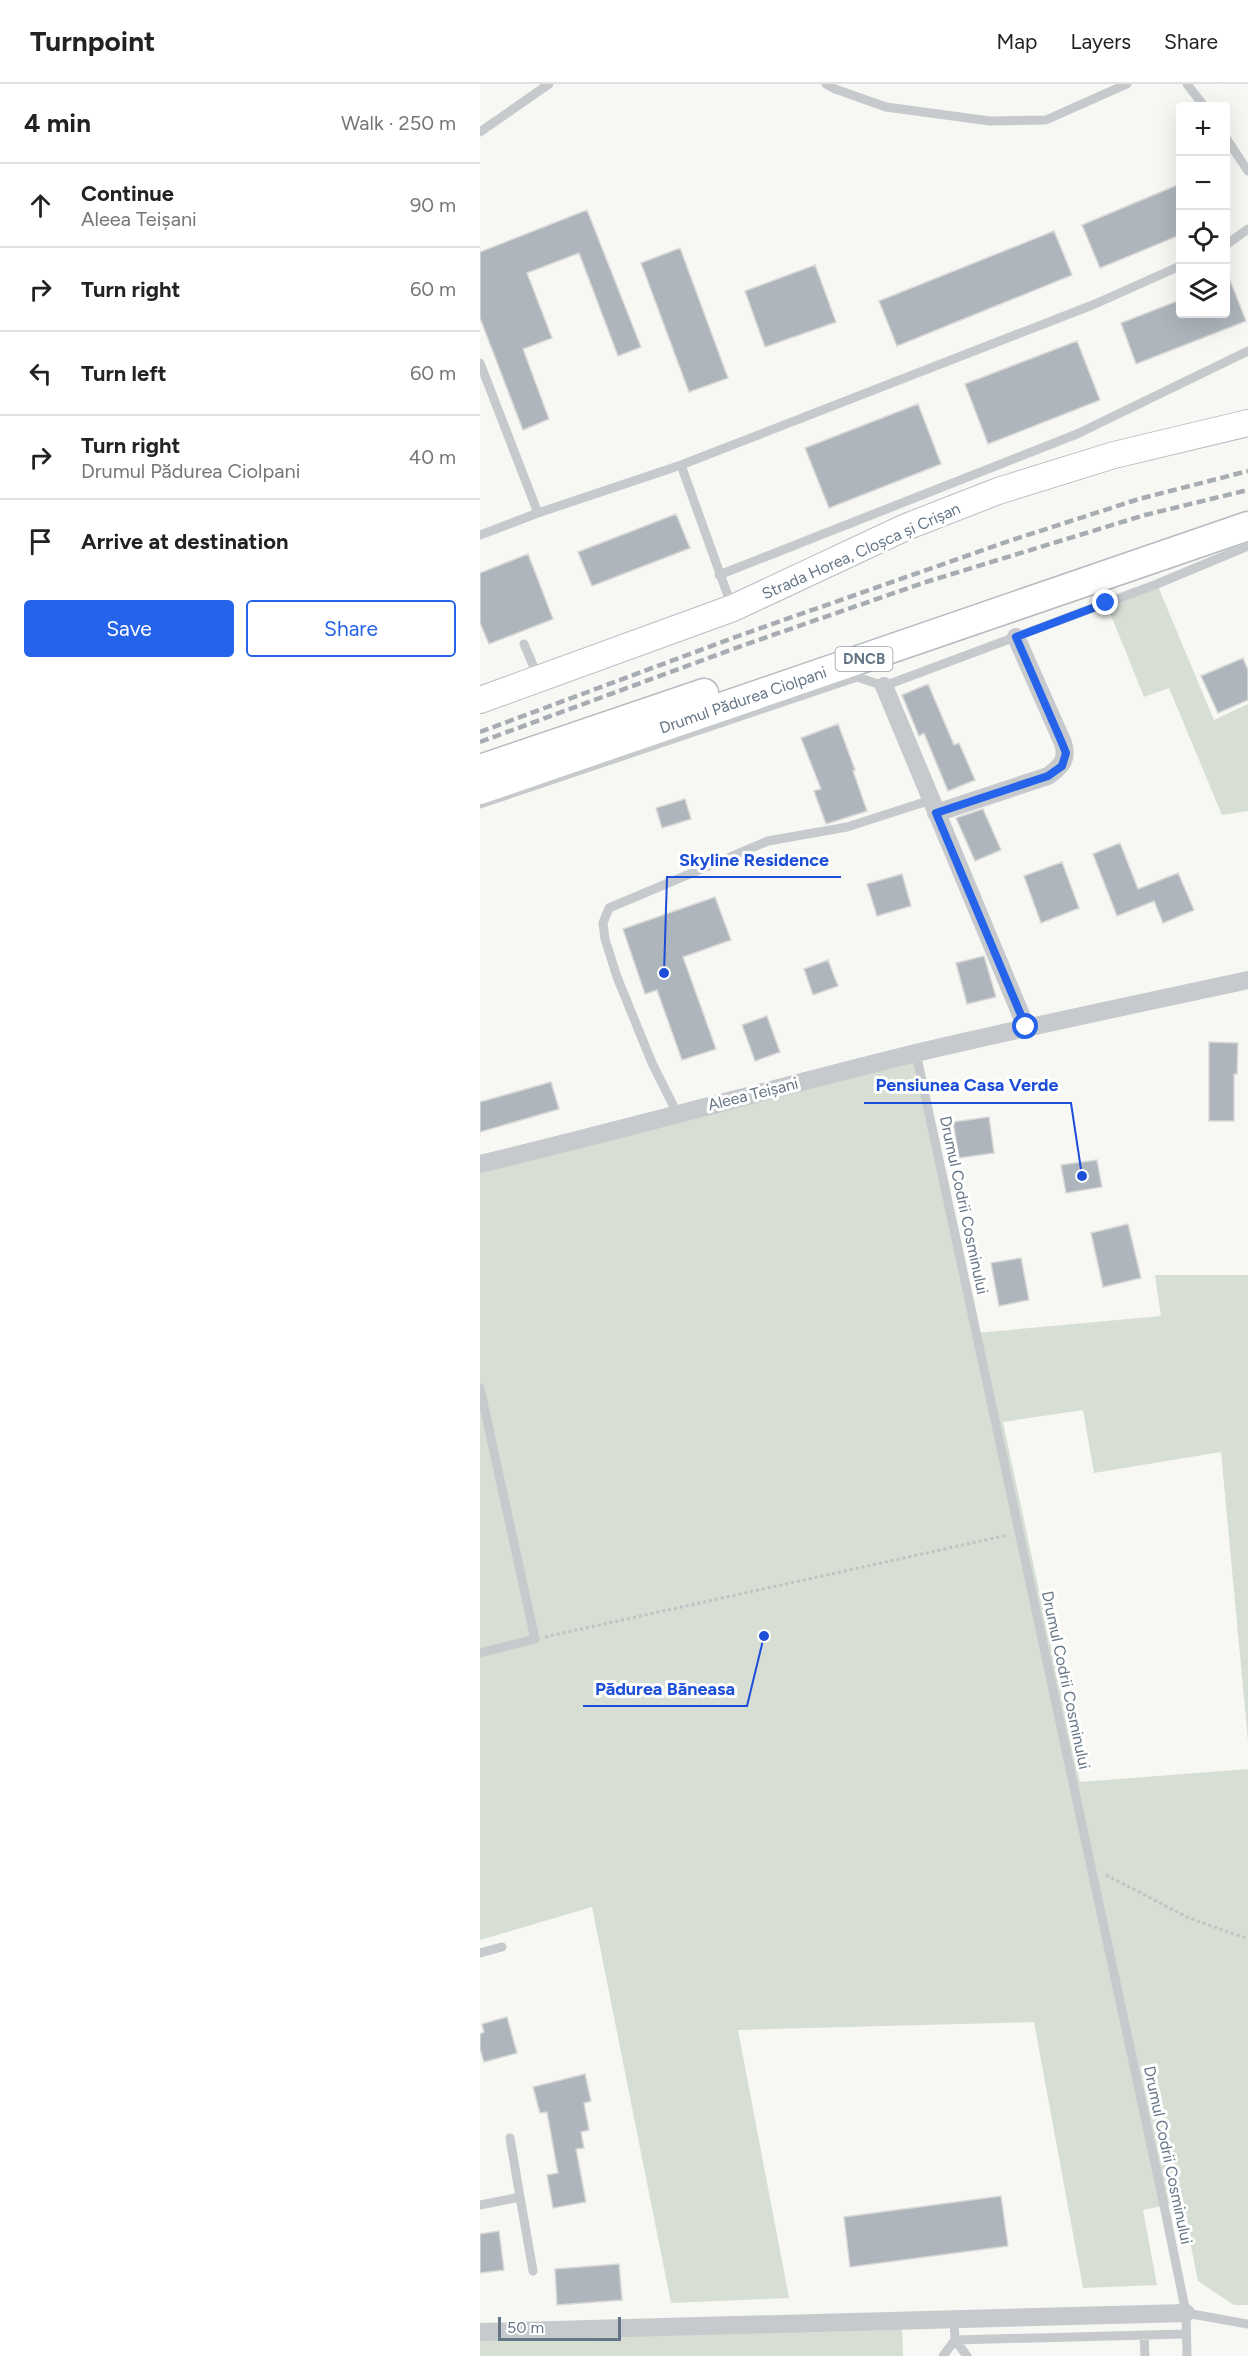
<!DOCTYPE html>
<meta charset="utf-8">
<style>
:root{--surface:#fff;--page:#f6f6f6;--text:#222;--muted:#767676;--line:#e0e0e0;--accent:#2563eb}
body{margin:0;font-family:Figtree,sans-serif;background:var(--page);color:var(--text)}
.controls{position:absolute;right:18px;top:18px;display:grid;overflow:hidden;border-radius:6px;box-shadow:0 6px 24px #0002}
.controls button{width:54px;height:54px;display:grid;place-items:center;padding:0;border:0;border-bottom:2px solid var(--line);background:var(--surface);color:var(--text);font:30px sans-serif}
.scale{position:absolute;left:18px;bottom:15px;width:123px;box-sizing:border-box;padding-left:6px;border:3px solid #647586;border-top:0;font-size:16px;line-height:21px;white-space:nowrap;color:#647586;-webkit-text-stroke:4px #fff;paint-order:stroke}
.stop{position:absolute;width:18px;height:18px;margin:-14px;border:4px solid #2563eb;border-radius:50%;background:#fff}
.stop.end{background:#2563eb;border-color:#fff;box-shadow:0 2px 6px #0008}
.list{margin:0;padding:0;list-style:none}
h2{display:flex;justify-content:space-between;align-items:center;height:78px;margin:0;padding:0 24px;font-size:26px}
h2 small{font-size:20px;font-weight:400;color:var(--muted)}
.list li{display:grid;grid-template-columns:39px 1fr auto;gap:18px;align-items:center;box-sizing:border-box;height:84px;padding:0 24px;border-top:2px solid var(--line)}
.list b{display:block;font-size:22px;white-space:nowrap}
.list p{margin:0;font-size:20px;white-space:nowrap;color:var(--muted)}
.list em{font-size:20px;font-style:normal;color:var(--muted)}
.actions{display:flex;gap:12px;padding:18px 24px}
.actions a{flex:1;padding:14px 0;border:2px solid var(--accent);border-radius:6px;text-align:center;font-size:21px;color:var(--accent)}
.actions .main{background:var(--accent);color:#fff}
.icon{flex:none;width:33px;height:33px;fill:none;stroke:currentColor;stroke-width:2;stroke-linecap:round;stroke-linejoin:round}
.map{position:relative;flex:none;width:768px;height:2272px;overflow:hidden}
header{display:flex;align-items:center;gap:36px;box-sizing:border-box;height:84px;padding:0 30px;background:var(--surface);border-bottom:2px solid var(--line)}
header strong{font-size:28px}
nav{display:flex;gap:33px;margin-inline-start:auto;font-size:21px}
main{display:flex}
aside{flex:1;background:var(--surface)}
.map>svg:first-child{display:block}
</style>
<header>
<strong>Turnpoint</strong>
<nav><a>Map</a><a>Layers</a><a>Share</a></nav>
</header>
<main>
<aside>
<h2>4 min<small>Walk · 250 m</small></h2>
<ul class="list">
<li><svg class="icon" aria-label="ahead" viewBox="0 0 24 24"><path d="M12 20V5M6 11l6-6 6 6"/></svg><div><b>Continue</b><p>Aleea Teișani</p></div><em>90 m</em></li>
<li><svg class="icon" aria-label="right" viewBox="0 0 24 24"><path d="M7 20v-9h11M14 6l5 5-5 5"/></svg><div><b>Turn right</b></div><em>60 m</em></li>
<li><svg class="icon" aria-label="left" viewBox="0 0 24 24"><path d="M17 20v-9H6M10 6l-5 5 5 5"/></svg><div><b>Turn left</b></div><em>60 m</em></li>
<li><svg class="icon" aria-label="right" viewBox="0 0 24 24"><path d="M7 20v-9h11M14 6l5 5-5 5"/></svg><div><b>Turn right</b><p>Drumul Pădurea Ciolpani</p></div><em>40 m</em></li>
<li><svg class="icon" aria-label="arrive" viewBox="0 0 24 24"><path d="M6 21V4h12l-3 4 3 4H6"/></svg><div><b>Arrive at destination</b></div></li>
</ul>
<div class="actions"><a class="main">Save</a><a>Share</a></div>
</aside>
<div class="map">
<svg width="768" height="2272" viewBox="0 0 768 2272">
<rect width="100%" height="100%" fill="#f7f7f3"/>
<path fill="#d7dfd4" d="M677 500 734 636 768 620V727L742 731 689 604 664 613 626 519Z
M436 969 496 1249 681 1232 675 1191H768V1657L741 1368 614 1389 603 1326 523 1338 600 1698 768 1685V2221H754L718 2197 702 2118 663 2126 677 2201 603 2204 554 1938 258 1946 309 2214 191 2219 112 1823 0 1856V1080Z
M422 2244 423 2272H0V2254Z"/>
<path fill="#aeb5bc" stroke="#d8d8d6" stroke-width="1.5" d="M700 100V151L620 184 602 141Z
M107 126 161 263 138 272 99 169 47 189 72 254 43 265 69 335 43 346 0 234V168Z
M574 147 592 191 417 262 399 217Z
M200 164 248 294 209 308 161 179Z
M335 181 356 238 285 263 265 207Z
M746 186 766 237 656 280 641 239 700 216V230H746Z
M597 257 620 316 508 360 485 300Z
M438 320 461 380 349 424 325 364Z
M196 430 210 464 112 502 98 468Z
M48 470 73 535 9 560 0 539V489Z
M763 574 768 586V616L738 629 721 592Z
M448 600 474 661 479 659 495 696 468 707 444 649 439 652 422 611Z
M358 640 375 686 373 687 387 727 346 740 334 707 341 705 321 654Z
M205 715 211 735 182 744 176 724Z
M503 725 521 766 495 777 476 734Z
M640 759 658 805 698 789 714 826 683 839 674 817 637 832 613 770Z
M582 778 599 824 561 839 544 792Z
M422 790 431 822 397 832 387 800Z
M235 813 251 856 203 873 236 965 202 976 177 906 165 910 143 845Z
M504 872 516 913 487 920 476 879Z
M348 876 358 902 333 911 324 885Z
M287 932 300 968 275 977 262 941Z
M729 958 758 959 757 990H754V1037H729Z
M71 998 79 1025 0 1048V1018Z
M509 1033 514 1069 479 1074 473 1038Z
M617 1076 622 1103 586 1109 581 1081Z
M648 1140 661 1194 623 1203 611 1149Z
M541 1174 549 1216 519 1222 511 1179Z
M27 1933 37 1969 4 1978 0 1965V1950L4 1948 2 1940Z
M105 1990 111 2017 104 2019 109 2046 101 2048 104 2064 96 2065 106 2118 73 2124 67 2091 78 2089 67 2028 60 2029 53 2003Z
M521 2112 528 2162 370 2183 364 2133Z
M19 2147 24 2186 0 2189V2150Z
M139 2180 142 2216 77 2221 75 2185Z"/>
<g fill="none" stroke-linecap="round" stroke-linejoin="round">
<defs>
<path id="secondary" d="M0 616 253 524 426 443 518 407 634 371 768 339"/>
<path id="primary" d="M0 685 224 609
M0 706 768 442"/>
</defs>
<use href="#secondary" stroke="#b8bdc2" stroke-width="28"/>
<use href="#primary" stroke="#b7bbbf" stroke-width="31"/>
<path stroke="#c0c2c4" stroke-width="3" stroke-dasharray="3 3" stroke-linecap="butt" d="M65 1553 528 1451
M626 1791 709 1834 768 1855"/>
<path stroke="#c6cacd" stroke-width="9" d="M346 0 355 5 406 23 510 37 566 36 647 0
M707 0 724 22
M0 48 69 0
M746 54 768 87
M746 161 768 145
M0 279 58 429
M201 381 252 523
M0 451 58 429 201 381 615 220 700 182
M239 491 597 350 768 267
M44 560 58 593
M0 720 377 593 404 602 677 500 768 462
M436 969 686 2131 706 2229 707 2272
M197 1029 172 979 137 893 125 855 123 839 129 824 288 757 367 743 451 716
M0 1304 55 1555 0 1569
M0 1869 22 1863
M30 2054 40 2113
M0 2121 40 2113 53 2187
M706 2229 768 2240
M474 2235 475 2256 487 2272
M664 2251 665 2272
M475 2256 706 2250
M463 2272 475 2256"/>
<path stroke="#c6cacd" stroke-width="18" d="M404 602 546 943
M456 729 568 692C582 682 588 675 583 659L536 553
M0 1080C146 1045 290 1005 436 969 546 943 657 920 768 896
M0 2248 706 2229"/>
<use href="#secondary" stroke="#fff" stroke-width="26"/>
<use href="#primary" stroke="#fff" stroke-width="28"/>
<path stroke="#a6acb2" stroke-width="4.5" stroke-dasharray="9 4.5" stroke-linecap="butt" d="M0 648 261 551 529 457 659 415 768 387
M0 658 264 561 446 498 665 431 768 406"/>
</g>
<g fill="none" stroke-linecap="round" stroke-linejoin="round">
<path stroke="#2563eb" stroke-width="8" d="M546 943 456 729 568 692 582 682 586 669 582 659 536 553 626 519"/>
</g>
<g text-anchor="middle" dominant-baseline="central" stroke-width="6" stroke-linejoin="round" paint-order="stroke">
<rect fill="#fff" stroke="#929eaa" stroke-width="1.5" x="355.5" y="563" width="57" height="24" rx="4.5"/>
<g font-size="15" font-weight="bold" fill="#647586">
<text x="384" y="575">DNCB</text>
</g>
<g font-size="16" fill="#647586" stroke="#fff">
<text transform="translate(381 467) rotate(-24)">Strada Horea, Cloșca și Crișan</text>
<text transform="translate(263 616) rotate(-19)">Drumul Pădurea Ciolpani</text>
<text transform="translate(273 1010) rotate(-14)">Aleea Teișani</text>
<text transform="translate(484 1121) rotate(78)">Drumul Codrii Cosminului</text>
<text transform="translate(586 1596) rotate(78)">Drumul Codrii Cosminului</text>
<text transform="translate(688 2071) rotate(78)">Drumul Codrii Cosminului</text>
</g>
</g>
<path fill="none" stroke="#1d4ed8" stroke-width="2" d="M184 889L187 793H361M602 1092L591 1019H384M284 1552L267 1622H103"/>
<g fill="#1d4ed8" stroke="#fff" stroke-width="2">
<circle cx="184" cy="889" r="6"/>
<circle cx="602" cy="1092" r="6"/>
<circle cx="284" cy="1552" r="6"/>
</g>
<g font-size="18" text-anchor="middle" font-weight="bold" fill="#1d4ed8" stroke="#fff" stroke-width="6" stroke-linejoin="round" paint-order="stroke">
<text x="274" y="782">Skyline Residence</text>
<text x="487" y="1007">Pensiunea Casa Verde</text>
<text x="185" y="1611">Pădurea Băneasa</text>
</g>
</svg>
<div class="controls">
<button>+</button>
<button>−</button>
<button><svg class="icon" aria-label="locate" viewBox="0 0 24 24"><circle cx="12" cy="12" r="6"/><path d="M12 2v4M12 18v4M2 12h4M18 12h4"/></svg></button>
<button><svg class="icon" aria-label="layers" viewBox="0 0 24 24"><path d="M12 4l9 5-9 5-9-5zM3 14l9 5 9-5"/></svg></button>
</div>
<div class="scale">50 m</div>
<div class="stop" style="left:546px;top:943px"></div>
<div class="stop end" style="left:626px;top:519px"></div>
</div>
</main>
